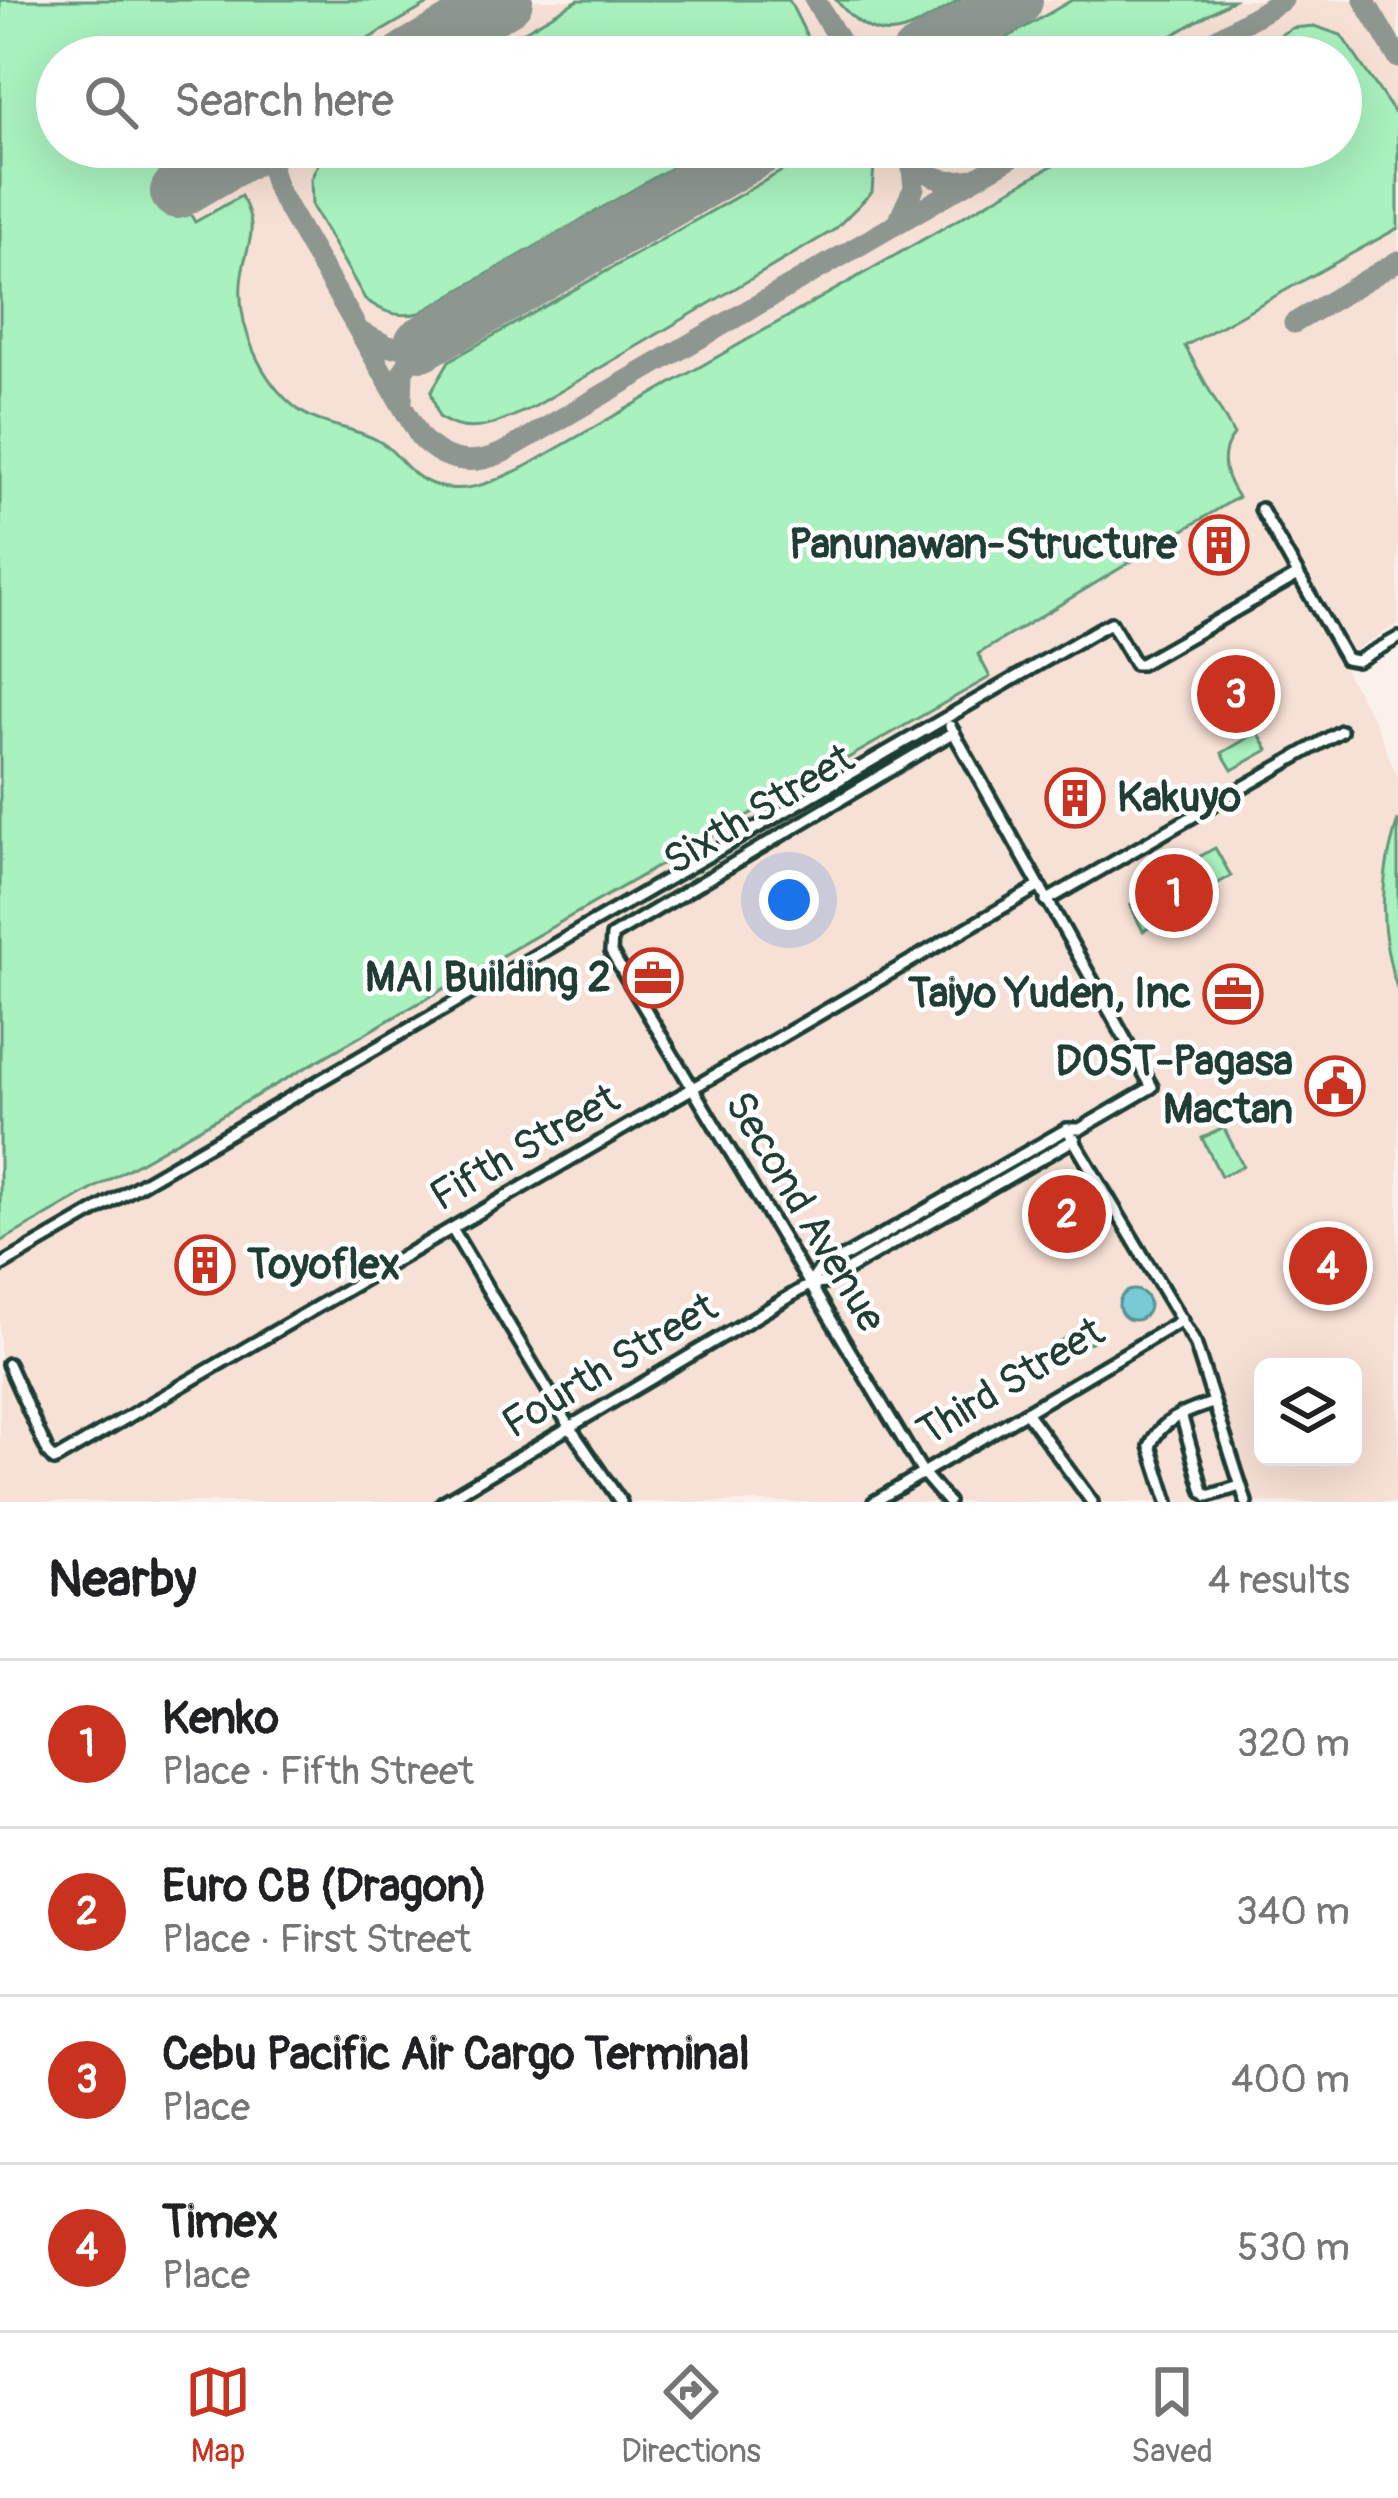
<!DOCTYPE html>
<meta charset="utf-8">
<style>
:root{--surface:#fff;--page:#f6f6f6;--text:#202124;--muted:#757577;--line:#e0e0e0;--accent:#c8321e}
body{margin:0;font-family:Pangolin,sans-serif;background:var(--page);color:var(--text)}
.controls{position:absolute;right:36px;bottom:36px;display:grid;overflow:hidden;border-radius:18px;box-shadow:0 12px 48px #0002}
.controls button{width:108px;height:108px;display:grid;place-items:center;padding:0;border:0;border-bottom:3px solid var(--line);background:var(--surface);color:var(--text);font:60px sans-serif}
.you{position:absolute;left:789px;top:900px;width:42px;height:42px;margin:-30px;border:9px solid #fff;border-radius:50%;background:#1a73e8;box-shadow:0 0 0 18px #1a73e833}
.badge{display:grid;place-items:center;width:78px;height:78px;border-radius:50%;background:var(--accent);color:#fff;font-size:39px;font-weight:700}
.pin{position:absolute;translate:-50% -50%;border:6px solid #fff;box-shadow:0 3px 12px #0006}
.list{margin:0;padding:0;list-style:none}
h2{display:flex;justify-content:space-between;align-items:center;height:156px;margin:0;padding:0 48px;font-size:51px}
h2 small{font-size:39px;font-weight:400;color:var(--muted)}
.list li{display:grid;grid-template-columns:78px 1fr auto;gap:36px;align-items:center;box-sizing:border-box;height:168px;padding:0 48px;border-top:3px solid var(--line)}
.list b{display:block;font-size:45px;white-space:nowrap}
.list p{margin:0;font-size:39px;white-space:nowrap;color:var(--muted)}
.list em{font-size:39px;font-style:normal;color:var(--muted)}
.icon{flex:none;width:66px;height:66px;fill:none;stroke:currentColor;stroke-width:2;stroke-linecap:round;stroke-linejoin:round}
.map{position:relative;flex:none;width:1398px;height:1502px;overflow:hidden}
.search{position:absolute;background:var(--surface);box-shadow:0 12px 48px #0002;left:36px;right:36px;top:36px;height:132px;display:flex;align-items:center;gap:30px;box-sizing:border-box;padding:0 42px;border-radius:66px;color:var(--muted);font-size:45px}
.sheet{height:828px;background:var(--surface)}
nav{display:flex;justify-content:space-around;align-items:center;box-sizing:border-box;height:168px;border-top:3px solid var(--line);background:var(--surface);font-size:33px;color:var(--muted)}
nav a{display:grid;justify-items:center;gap:6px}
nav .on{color:var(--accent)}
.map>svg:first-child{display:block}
</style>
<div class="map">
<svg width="1398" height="1502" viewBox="0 0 1398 1502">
<rect width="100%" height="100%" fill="#fbf1ec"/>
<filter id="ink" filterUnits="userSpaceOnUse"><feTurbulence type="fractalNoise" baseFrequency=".00833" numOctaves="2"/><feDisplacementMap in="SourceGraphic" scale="24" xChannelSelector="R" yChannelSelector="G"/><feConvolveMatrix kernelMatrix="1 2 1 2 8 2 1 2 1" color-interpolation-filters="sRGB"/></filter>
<g filter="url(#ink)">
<path fill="#f7e0d5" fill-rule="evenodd" d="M0 0H1398V624L1353 651 1269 505 1253 514 1376 724 1398 779V820L1390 844 1384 947 1398 991V1502H0V1242L989 677 0 1146ZM57 57H1341V147H57ZM1263 1367H1353V1457H1263Z"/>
<path fill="#a9f1be" stroke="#649779" stroke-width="3" d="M0 0H435L337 57H57V147H182L159 161 195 222 241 196C263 234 243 246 241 284 238 329 261 380 296 408 322 428 355 426 382 443 395 451 403 465 415 474 451 503 493 483 528 465L1085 147H1341V57H1243L1292 28 1314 26 1341 35 1398 118V228L1185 346 1234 435C1217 455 1225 478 1238 497L978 654 990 677 0 1242Z
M578 0H789L806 34 811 57H480Z
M836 0H960C909 30 882 55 836 0Z
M1072 0H1233L1135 57H974Z
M326 147H707L420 313C398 318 384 313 365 299L312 206 311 179Z
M824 147 861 148 874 166 872 192 834 230 534 407C502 421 470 440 439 417L431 392 449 361Z
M1258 732 1268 750 1232 770 1222 753Z
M1398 820V991C1378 933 1379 879 1398 820Z
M1215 848 1231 876 1213 886 1197 858Z
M1147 897 1160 922 1143 931 1130 906Z
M1224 1128 1243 1166 1221 1176 1202 1138Z
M1089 1324 1097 1339 1067 1356 1059 1342Z"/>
<path fill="#7acad6" stroke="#569295" stroke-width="3" d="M1119 1305a15 15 0 1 1 30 0a15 15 0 1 1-30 0Z"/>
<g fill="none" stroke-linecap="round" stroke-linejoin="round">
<path stroke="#8d9790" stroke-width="21" d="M815 0 849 57
M1364 0 1398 58
M1185 57 1283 0
M276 147 271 169 278 191 420 437C444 462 470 467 502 453L1029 147
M903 147C919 174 941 185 972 179
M898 221 914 188 911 160
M1294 323 1398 261
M360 332 390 347 421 344
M402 403 403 371 421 344"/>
<path stroke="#8d9790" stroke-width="54" d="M408 57 506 0
M917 57 1016 0
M177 192 254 147
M421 344 762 147"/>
<defs>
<path id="minor" d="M1261 509 1346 659 1357 661 1398 638
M1046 901 1341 731
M1067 1129 1195 1343 1246 1502
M452 1229 571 1429 621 1502
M0 1266 1101 628 1111 623 1135 664H1141L1298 575
M809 1285 824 1283 1075 1139
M8 1364 46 1448
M1026 1412 1092 1502
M1181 1414 1203 1491 1208 1496 1240 1486
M48 1453 54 1460 1038 887
M443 1502 809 1285 818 1272 1067 1129H1080L1152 1087 950 726
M874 1502 1182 1320
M948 1502 923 1473 611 952 612 936 954 732
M1168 1502 1150 1446C1161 1419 1186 1412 1212 1403"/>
</defs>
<use href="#minor" stroke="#1f3d34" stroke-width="18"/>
<use href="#minor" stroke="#fff" stroke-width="9"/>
</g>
</g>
<defs>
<symbol id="building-ring" viewBox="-11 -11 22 22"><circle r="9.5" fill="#fff" stroke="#c8321e" stroke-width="1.5"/><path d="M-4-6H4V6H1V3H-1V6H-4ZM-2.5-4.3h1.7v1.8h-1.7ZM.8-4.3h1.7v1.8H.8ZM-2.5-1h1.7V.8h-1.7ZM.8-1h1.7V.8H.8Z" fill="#c8321e"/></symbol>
<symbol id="office-ring" viewBox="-11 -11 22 22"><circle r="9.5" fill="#fff" stroke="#c8321e" stroke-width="1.5"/><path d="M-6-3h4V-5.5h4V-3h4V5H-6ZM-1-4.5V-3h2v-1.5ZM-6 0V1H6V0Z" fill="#c8321e"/></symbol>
<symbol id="civic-ring" viewBox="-11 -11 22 22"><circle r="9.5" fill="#fff" stroke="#c8321e" stroke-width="1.5"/><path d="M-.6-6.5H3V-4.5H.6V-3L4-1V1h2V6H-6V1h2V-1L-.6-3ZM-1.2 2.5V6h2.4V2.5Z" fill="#c8321e"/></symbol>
</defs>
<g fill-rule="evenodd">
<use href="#building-ring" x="1186" y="512" width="66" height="66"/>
<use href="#building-ring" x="1042" y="765" width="66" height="66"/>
<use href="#office-ring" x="620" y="945" width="66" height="66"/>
<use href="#office-ring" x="1200" y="961" width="66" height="66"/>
<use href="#civic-ring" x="1302" y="1053" width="66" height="66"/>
<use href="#building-ring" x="172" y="1232" width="66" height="66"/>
</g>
<g text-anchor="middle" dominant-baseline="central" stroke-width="9" stroke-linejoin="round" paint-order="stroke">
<g font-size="42" font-weight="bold" fill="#1f3d34" stroke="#fff" text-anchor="end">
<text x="1177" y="545">Panunawan-Structure</text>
<text x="1117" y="798" text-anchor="start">Kakuyo</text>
<text x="611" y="978">MAI Building 2</text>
<text x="1191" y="994">Taiyo Yuden, Inc</text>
<text x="1293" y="1062">DOST-Pagasa<tspan x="1293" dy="48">Mactan</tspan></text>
<text x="247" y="1265" text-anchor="start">Toyoflex</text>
</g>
<g font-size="42" fill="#1f3d34" stroke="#fff">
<text transform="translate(759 810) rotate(-31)">Sixth Street</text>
<text transform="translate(525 1148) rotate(-30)">Fifth Street</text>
<text transform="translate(805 1212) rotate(59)">Second Avenue</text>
<text transform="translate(610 1366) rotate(-31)">Fourth Street</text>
<text transform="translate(1011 1382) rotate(-31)">Third Street</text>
</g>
</g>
</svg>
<div class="controls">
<button><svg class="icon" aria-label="layers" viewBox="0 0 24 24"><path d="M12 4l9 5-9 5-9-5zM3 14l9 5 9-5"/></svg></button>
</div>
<div class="you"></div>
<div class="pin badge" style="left:1174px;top:893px">1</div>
<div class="pin badge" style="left:1067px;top:1214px">2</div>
<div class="pin badge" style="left:1236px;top:694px">3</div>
<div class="pin badge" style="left:1328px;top:1266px">4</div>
<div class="search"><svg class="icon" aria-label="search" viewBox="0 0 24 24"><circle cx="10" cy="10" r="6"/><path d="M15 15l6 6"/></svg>Search here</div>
</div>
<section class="sheet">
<h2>Nearby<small>4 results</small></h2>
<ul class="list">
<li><span class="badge">1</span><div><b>Kenko</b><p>Place · Fifth Street</p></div><em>320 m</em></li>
<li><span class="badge">2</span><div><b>Euro CB (Dragon)</b><p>Place · First Street</p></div><em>340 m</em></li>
<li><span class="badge">3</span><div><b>Cebu Pacific Air Cargo Terminal</b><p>Place</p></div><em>400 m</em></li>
<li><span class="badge">4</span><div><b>Timex</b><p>Place</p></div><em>530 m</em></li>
</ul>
</section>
<nav>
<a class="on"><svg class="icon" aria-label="map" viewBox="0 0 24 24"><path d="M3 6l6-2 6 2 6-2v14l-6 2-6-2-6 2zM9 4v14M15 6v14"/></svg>Map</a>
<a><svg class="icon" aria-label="directions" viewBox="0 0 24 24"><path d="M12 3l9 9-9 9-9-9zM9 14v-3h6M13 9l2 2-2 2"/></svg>Directions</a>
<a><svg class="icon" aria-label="saved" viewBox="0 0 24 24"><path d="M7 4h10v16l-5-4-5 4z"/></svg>Saved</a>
</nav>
